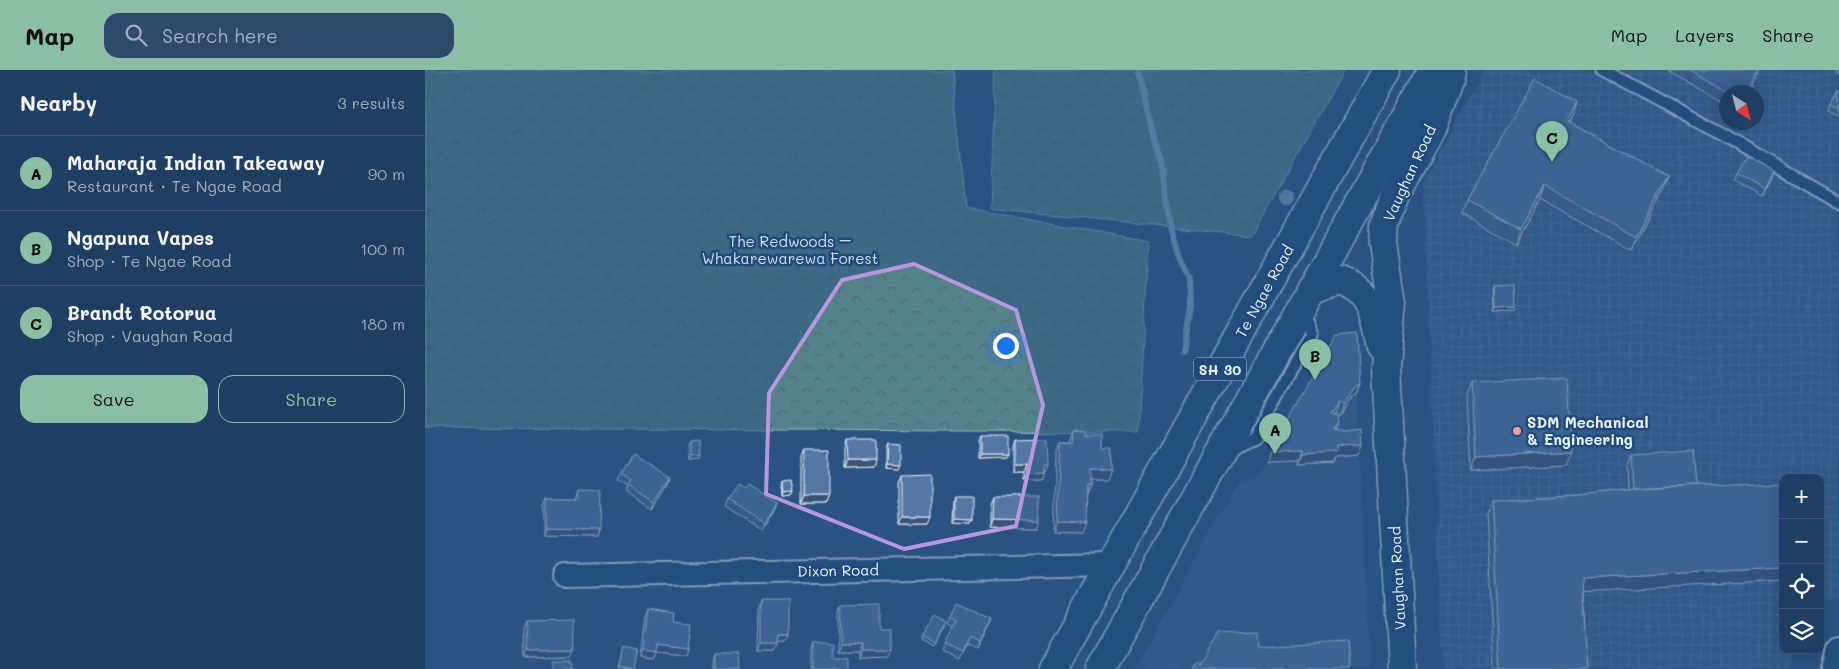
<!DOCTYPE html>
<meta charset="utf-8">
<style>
:root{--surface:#203e62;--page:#2d496b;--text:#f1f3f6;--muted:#a2aebe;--line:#3d5777;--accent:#8abfa5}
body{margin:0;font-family:Mali,sans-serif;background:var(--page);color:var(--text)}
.controls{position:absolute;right:15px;bottom:15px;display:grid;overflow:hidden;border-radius:10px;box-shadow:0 5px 20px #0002}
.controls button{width:45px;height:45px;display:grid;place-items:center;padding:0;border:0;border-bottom:1px solid var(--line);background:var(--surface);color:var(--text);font:25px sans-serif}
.compass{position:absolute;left:1294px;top:15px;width:45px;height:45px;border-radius:50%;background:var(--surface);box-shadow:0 5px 20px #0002;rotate:144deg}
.you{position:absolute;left:580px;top:275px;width:18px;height:18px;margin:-12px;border:4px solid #fff;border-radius:50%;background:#1a73e8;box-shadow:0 0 0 8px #1a73e833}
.badge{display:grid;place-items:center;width:32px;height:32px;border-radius:50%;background:var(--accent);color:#111;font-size:16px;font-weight:700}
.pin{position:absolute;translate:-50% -41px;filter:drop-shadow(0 1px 2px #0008)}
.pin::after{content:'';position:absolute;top:26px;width:18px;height:15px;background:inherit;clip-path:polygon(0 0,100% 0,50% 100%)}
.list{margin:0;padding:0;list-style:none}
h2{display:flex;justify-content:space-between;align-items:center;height:65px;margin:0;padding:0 20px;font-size:21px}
h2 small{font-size:16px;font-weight:400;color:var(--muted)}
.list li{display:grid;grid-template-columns:32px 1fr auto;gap:15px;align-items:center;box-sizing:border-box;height:75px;padding:0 20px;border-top:1px solid var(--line)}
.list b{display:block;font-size:19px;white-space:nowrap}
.list p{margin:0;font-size:16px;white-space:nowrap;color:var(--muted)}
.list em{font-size:16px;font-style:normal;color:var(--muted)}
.actions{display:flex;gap:10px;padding:15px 20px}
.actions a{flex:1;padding:11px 0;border:1px solid var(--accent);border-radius:15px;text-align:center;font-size:18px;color:var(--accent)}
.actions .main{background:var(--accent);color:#111}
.icon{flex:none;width:28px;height:28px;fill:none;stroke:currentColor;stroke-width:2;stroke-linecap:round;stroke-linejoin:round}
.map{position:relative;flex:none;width:1414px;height:599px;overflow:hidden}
header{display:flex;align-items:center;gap:30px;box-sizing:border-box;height:70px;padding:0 25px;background:var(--accent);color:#111}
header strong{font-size:24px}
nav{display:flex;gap:28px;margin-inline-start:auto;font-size:18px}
.search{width:350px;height:45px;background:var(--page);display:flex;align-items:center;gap:12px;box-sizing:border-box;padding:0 18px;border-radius:15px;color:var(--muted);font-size:19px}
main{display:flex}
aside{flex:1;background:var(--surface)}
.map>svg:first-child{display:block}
</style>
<header>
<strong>Map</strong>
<div class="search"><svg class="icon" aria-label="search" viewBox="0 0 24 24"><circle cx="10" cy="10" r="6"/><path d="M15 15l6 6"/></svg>Search here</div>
<nav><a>Map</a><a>Layers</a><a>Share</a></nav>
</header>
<main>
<aside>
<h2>Nearby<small>3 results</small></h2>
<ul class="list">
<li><span class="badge">A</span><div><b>Maharaja Indian Takeaway</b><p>Restaurant · Te Ngae Road</p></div><em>90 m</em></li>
<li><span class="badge">B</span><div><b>Ngapuna Vapes</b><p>Shop · Te Ngae Road</p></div><em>100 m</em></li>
<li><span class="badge">C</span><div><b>Brandt Rotorua</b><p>Shop · Vaughan Road</p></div><em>180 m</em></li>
</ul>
<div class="actions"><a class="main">Save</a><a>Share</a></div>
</aside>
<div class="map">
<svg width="1414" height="599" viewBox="0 0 1414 599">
<defs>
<pattern id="industrial-grid" width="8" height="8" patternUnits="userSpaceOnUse" patternTransform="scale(1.25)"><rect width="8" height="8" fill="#3b6190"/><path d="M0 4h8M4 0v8" fill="none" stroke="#5778a0"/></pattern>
<pattern id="forest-crowns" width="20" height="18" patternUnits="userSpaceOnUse" patternTransform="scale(1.25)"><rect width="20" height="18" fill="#55828a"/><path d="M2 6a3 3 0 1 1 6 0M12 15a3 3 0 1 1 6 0" fill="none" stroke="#4e686d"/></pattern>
</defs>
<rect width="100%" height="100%" fill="#2a5383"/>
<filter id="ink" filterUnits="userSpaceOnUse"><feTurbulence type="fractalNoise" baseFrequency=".02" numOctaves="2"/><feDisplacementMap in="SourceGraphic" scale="10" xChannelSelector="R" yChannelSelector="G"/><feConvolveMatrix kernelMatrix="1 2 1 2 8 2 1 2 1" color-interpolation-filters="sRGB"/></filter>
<g filter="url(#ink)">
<path fill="#3b6190" d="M929 274 945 599H709L815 409 831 406 842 392 908 275Z"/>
<path fill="url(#industrial-grid)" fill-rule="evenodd" d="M1059 0H1414V530L1395 531V408H1358V580H1368L1369 599H1018L998 112ZM1302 22H1332V52H1302Z"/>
<path fill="url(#forest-crowns)" stroke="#9ebac1" d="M0 0H527L541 138 723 171 713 362 0 358Z
M571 0H919L826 165 565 138Z"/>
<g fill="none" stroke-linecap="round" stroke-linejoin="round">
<path stroke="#88abc6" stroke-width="6" d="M712 0 726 60 737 91 746 160 755 188 764 209 765 237 757 280"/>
<defs>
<path id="service" d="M1177 0 1300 66 1414 132
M802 380 828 368 887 264 877 241"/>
<path id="minor" d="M140 506 685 495
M1409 599 1414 577"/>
<path id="tertiary" d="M885 220 916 211C948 223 948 246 956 276
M977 599 961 297 967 232 958 173 959 155 970 126 1006 59 1024 10 1026 0"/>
<path id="trunk" d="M628 599 962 0
M675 599 1008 0"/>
</defs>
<use href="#service" stroke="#e8f1f8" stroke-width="15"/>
<use href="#minor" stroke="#e8f1f8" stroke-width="26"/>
<use href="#tertiary" stroke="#e8f1f8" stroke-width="31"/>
<use href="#trunk" stroke="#e8f1f8" stroke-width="31"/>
<use href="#service" stroke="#1f4a7a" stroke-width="11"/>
<use href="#minor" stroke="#1f4a7a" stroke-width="22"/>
<use href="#tertiary" stroke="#1f4a7a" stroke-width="28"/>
<use href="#trunk" stroke="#1f4a7a" stroke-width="28"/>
</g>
<circle fill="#86a1bb" cx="860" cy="128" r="8"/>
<path fill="#48668f" stroke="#e8f1f8" d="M1245 0H1336L1323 22H1302V33L1244 1Z
M1412 0H1414V6L1411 4Z
M1414 20V47L1404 41 1406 34Z
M1152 32 1148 46 1144 52 1244 107 1239 121 1206 180 1115 130 1091 173 1037 143 1042 130Z
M1349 101 1346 109 1337 126 1308 110 1311 103Z
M1070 216 1090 241 1070 242 1069 220Z
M935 313 931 323 925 327 914 344 909 341 908 343 911 349 913 350 909 360 938 376 934 386 910 388 908 393 874 395 875 391 842 392 845 382Z
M1047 313 1141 395 1046 400 1042 327Z
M649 359 661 364 677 378 682 409H665V415L661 425 656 462 628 461 631 382 635 371H645Z
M555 366 581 387 553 388V370Z
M590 369 623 394 620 402 619 401 616 411H599V402H588V376Z
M422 370 451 390 449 397 420 398V378Z
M264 372 273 390 263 391 262 376Z
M463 374 474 399 461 398V378Z
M379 380 404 426 401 434H376V388Z
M1206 385 1271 416 1358 511 1158 521 1162 599H1070L1061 444 1066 430 1153 425 1203 420 1202 395Z
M196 404 245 407 242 415 227 439 201 422 203 417 193 411Z
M477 405 502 454H474V412Z
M357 411 368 421 366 425 357 426 356 415Z
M319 418 352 433 349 440 336 461 299 437 302 429Z
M154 419 174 460 172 467 119 466V435L122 428H151Z
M529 426 547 450 545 454 527 453 528 429Z
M568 427 611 458 565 457V434Z
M336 531 363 564 360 571H353L350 581H333L334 538Z
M415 535 454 558 462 586 433 587V580H413V542Z
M223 539 248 552 263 579 261 586 232 583 229 590 215 588 220 547Z
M525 546 567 549 553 580 542 576 535 591 517 582 528 556 522 553Z
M102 551 147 586 100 587 99 558Z
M520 555 507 577 496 571 497 567Z
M388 572 408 587 422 599H386V579Z
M199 578 208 599H194Z
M289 584 315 599H287V592Z"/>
<path fill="#3b5374" stroke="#e8f1f8" d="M1334 0H1336L1323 22H1321Z
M1152 32 1148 46 1137 64 1142 51Z
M1349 101 1346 109 1337 126 1340 119Z
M1244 107 1239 121 1206 180 1211 167Z
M1120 116 1115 130 1091 173 1096 159Z
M1091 237 1090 241 1070 242 1071 238Z
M935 313 931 323 925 327 914 344 918 333 929 317Z
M913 331 909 341 902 352 905 342Z
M913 350 909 361 907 360Z
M938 376 934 386 910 388 908 393 874 395 878 385 911 377Z
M878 381 875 391 842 392 845 382Z
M1146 381 1141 395 1046 400 1051 387Z
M555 384H583L581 387 553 388Z
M274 386 273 390 263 391 265 387Z
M423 390H451L449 397 420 398Z
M462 394 476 395 474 399 461 398Z
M590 394H602L599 402H588Z
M619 394H623L620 402 617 401Z
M665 398 686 399 682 409H661Z
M619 403 616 411H599L602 404Z
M245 407 242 415 227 439 229 432Z
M661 415H665L661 426Z
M368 421 366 425 357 426 358 422Z
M379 426H404L401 434H376Z
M352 433 349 440 336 461 339 454Z
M477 447H505L502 454H474Z
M529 449 547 450 545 454 527 453Z
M567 449 614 450 611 458 565 457Z
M632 451 660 452 656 462 628 461Z
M121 459 174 460 172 467 119 466Z
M1358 498V511L1153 522 1157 508Z
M567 549 564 556 553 580 555 573Z
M353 564H363L360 571H350Z
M416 572H436L433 580H413Z
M336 573H353L350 581H333Z
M233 575 263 579 261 586 232 583 229 590 215 588 218 581Z
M150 579 147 586 100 587 103 580Z
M436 579H465L462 586 433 587Z"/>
<path fill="#5477a6" stroke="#e8f1f8" d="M1265 0H1334L1321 22H1305Z
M1110 8 1152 32 1142 51 1244 107 1211 167 1120 116 1096 159 1042 130Z
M1414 20V38L1406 34Z
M1321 86 1349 101 1340 119 1311 103Z
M1090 215 1091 237 1071 238 1070 216Z
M932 263 935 313 929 317 918 333 913 331 905 342 913 345 910 348 913 350 907 360 919 362 937 360 938 376 911 377 912 383 878 385V381L845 382 912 265Z
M1142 308 1146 381 1051 387 1047 313Z
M649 359 661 360V364H677V378H687L686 399 665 398V415H661L660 452 632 451 635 371 648 372Z
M555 366H583V384H555Z
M622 368 623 394H619V403L602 404V394H590V369Z
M422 370H451V390H423Z
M273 371 274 386 265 387 264 372Z
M463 374 476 375V395L462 394Z
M379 380H404V426H379Z
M1268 381 1271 416 1208 419 1206 385Z
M208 384 245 407 229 432 203 415 206 411 196 404Z
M505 404V447H477V405Z
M366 410 368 421 358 422 357 411Z
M1358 413V498L1157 508 1162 599H1076L1066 430 1153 425 1209 419Z
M312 414 319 418 322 414 352 433 339 454 302 429Z
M154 419 175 420 174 460 121 459 122 428H154Z
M529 426H547V450L529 449Z
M568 427H614V450L567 449Z
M336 531H363V564H353V573H336Z
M531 532 567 549 555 573 545 568 538 583 519 574 531 549 525 546Z
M454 534V558H465V579H436V572H416L415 535Z
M223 539 249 543 248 552 266 554 263 579 233 575 232 583 218 581Z
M510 544 521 551 509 574 497 567Z
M149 550 150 579 103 580 102 551Z
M832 562 833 576 923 571 925 599H766L770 593 774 595 792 564Z
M388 572H408V587H422V599H388Z
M199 578 212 581 208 599 195 596Z
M289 584H314L315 599H289Z
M128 590H147L148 599H128Z"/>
</g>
<path d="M0 0H1414V599H0ZM489 194 591 240 618 335 591 456 479 479 341 424 344 323 417 210Z" fill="#2a5383" fill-opacity=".55" fill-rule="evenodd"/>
<path fill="none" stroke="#b798de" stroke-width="4" stroke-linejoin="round" d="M489 194 591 240 618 335 591 456 479 479 341 424 344 323 417 210Z"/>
<circle fill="#ff9aa2" stroke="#1f4a7a" stroke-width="2" cx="1092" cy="361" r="5"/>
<g text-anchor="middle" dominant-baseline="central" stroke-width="5" stroke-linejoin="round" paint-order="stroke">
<rect fill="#1f4a7a" stroke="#acbfd2" stroke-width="1" x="769" y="287.5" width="52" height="23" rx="4"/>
<g font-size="14" font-weight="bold" fill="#e8f1f8">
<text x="795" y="299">SH 30</text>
</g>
<g font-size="15" fill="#e8f1f8" stroke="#1f4a7a">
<text transform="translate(984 103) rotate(-65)">Vaughan Road</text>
<text transform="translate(839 221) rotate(-61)">Te Ngae Road</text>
<text transform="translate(413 500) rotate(-1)">Dixon Road</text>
<text transform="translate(972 508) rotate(-93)">Vaughan Road</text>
</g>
<g font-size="15" fill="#d2e0e8" stroke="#1f4a7a">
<text x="365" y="171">The Redwoods –<tspan x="365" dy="17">Whakarewarewa Forest</tspan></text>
</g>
<g font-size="15" font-weight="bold" fill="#e8f1f8" stroke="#1f4a7a" text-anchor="start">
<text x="1102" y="352">SDM Mechanical<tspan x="1102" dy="17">&amp; Engineering</tspan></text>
</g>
</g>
</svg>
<div class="controls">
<button>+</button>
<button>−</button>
<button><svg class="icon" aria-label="locate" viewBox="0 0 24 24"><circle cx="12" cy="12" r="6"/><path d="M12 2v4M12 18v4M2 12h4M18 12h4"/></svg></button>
<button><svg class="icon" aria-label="layers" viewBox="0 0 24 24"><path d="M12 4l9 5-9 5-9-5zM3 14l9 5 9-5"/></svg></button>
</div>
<svg class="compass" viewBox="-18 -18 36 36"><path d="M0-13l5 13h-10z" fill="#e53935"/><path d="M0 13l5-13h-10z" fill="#a2aebe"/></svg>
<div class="you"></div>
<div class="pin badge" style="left:850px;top:384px">A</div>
<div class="pin badge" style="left:890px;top:310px">B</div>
<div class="pin badge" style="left:1127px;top:92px">C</div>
</div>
</main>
